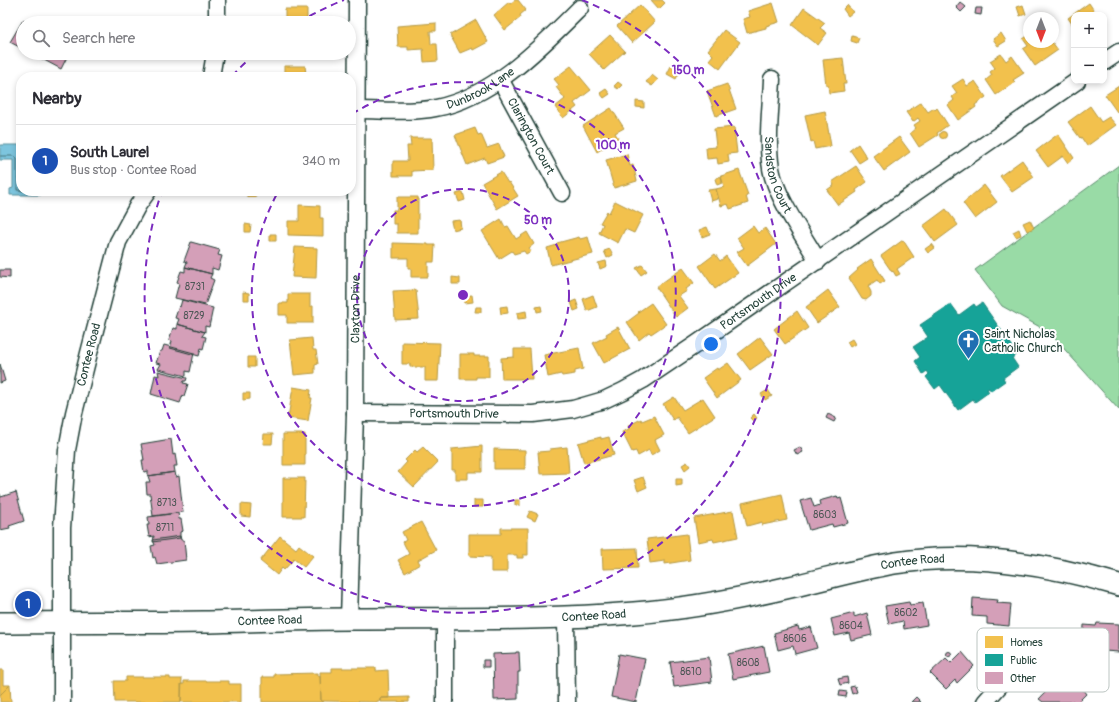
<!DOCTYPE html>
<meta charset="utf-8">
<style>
:root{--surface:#fff;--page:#f7f7f7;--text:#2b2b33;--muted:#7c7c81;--line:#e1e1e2;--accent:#1f6fb2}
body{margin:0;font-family:Pangolin,sans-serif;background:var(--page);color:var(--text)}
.controls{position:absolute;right:12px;top:12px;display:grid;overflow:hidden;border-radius:8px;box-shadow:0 2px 6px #0003}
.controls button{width:36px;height:36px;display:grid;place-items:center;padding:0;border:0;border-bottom:1px solid var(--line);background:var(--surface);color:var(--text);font:20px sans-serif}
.compass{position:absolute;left:1023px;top:12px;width:36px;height:36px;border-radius:50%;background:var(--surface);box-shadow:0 2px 6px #0003;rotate:180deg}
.you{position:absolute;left:711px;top:344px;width:14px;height:14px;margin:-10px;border:3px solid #fff;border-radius:50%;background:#1a73e8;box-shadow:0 0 0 6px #1a73e833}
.badge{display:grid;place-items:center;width:26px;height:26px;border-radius:50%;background:var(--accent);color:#fff;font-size:13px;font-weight:700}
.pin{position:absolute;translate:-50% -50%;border:2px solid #fff;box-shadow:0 1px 4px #0006}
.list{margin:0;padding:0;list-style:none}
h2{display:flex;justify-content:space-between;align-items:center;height:52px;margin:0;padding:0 16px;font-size:17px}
h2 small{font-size:13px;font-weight:400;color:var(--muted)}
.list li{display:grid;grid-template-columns:26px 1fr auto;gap:12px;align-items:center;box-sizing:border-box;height:72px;padding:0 16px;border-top:1px solid var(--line)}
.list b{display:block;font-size:15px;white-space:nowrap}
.list p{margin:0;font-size:13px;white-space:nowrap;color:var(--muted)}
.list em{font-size:13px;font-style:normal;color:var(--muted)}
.icon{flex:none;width:22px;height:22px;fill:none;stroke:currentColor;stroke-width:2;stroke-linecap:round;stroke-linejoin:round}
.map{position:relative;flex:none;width:1119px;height:702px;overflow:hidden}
.search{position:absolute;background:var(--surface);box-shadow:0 2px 6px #0003;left:16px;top:16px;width:340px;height:44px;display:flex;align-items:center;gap:10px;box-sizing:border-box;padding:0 14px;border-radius:22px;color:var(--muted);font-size:15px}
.panel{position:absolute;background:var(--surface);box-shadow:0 2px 6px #0003;left:16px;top:72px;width:340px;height:124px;border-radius:16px}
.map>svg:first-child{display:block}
</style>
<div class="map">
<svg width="1119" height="702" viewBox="0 0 1119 702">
<rect width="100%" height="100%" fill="#fff"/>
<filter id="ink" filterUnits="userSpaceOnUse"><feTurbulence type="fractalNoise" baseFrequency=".025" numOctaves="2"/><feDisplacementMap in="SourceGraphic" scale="8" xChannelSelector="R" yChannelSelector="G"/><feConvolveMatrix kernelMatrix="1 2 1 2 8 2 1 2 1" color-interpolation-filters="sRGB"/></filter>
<g filter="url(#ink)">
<path fill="#99dba6" stroke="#5c8c6d" d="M1119 165V410L1049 332 1002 306 975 270Z"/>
<path fill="#7dc5de" stroke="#578f9a" d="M0 145H21V191H41V195H10V189L13 188V160H0Z"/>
<path fill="#f2c14e" stroke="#b39946" d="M515 0H518L526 10 520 15 521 17 505 30 494 15 509 2 510 4Z
M651 0H662L665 3 659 9Z
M773 3 779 22 766 26V28L747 33 743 19 750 17 748 11Z
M1089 3 1097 15H1074V27L1068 18Z
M640 5 655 22 632 43 617 26Z
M847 5 853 12 848 16 843 9Z
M1023 5 1026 14 1020 16 1017 7Z
M804 8 825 23 820 28 827 33 818 45 792 25Z
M285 9H307V23H285Z
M476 20 488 42 473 50 472 48 460 53 450 35Z
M436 23V31H430L431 44H437L438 61 424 62 423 49 408 50V47H398L397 26Z
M724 30 740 42 720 69 709 60 713 55 708 50Z
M1001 33 1006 41 998 46 993 39Z
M610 35 625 51 604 70 589 54Z
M1029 35V42H1052L1058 50 1035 66 1023 49 1028 46 1023 39Z
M852 36 859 38 857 43 851 41Z
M1001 54 1006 61 1012 56 1024 73 1013 80 1015 82 996 95 986 80 992 75 990 72 995 68 990 61Z
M843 58 846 84H843L844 91 829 93 828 85H826L823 60Z
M284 66H305L306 74H309V77H284Z
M571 66 591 90 574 103 577 107 563 118 555 107 565 99 556 87 559 85 554 79Z
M671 66 680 71 676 79 667 74Z
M652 75 658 80 652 86 646 82Z
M963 79 967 86 975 81 986 97 975 105 976 107 958 120 948 105 954 100 952 97 957 93 952 86Z
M618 82 622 85 618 89 614 86Z
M727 84 736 109 716 116 707 91Z
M1119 86V111L1117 112 1105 95Z
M606 89 610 94 604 98 600 93Z
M636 101 644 102V108L636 107Z
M921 102 928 112 934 108 935 110 937 108 948 125 937 133 938 135 919 147 910 133 916 128 914 125 920 121 918 118 913 122 906 112Z
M1090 106 1101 122 1109 117 1116 125 1087 146 1081 137 1080 138 1068 122Z
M611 108 624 128 615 133 618 138 597 152 583 126Z
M825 111 831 146 815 149 813 141 811 142 805 115Z
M734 127 737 153 728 154 729 162 718 164 717 158 707 159 706 148 716 147 714 129Z
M475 128 478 135 481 134 487 148 499 144 504 157 487 163 485 158 467 165 455 135Z
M939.5 135a3.5 3.5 0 1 1 7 0a3.5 3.5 0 1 1-7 0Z
M1058 134 1074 158 1068 163 1063 156 1048 167 1036 151Z
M899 137 910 152 884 171 873 156Z
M410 138H432L433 170 412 171V176H393V161H408L407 146H411Z
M858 144 867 158 859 163 850 150Z
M627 154 630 166 633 165 637 181 614 188 606 160Z
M1022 160 1034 177 1012 192 1000 176Z
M856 166 867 182 856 190 857 192 838 205 827 190 834 185 832 182Z
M739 170 748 195 746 196 748 203 730 209 728 204 721 206 716 189 724 187 721 176Z
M501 172 508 183 509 182 518 196 497 209 482 183Z
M721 176 722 183 717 185 715 179Z
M984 185 997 202 975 219 963 203Z
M716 189 718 199 711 201 708 190Z
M247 191H256V197H247Z
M293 191H316V193Z
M463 192 465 200 459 202 456 194Z
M397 197H418V233H397V224H393V210H397Z
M615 201 643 215 634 233 625 229 618 243 599 233 603 224 600 223 607 211 609 213Z
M299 205 320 206V218H323V236L288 235V221H299Z
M946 209 958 225 935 242 923 226Z
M501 219 505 227 508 226 516 239 527 232 534 244 529 248 531 251 526 254 524 251 514 254 512 251 499 259 482 231Z
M460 220 461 228 453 230 451 221Z
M1030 220 1034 228 1027 231 1023 223Z
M245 224 251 225 250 232H245Z
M753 226 758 233 765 228 776 244 747 266 737 252 744 248 737 238Z
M707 227 710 234 702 237 699 230Z
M1019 229 1021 235 1016 237 1013 232Z
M270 234H276V241H270Z
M579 237 580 239 588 237 593 254 551 265 547 248 557 245V243Z
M903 240 914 257 897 269 900 274 896 276 893 271 892 272 881 256Z
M393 243 428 244V245H435L434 262H428V277H411V268H408V258H393Z
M932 244 935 248 928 253 925 249Z
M295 247 317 248 316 278 292 277Z
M610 249 613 255 607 258 604 251Z
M715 254 720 261 726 256 738 273 715 289 699 266Z
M871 259 885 281 880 284 877 280 868 286 871 292V296L866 300 862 299 849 278 858 270 857 269Z
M606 261 607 266 600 269 598 263Z
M642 265 647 271 641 275 636 268Z
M683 268 694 283 686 289 687 291 679 296 688 308 676 317 656 287Z
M452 277 460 278V284H452Z
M416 290 419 319 395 320 393 291Z
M828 290 840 307 817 323 806 307Z
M243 292 249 293V300H243Z
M288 294H310V306H313V323H287V315H279V303H288Z
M472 295 473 302 464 303 463 296Z
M593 295 597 307 587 311 583 299Z
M576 300 579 309 574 311 571 302Z
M651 303 666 324 651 334 649 332 639 340 627 322 639 313 638 312Z
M507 306 508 313 501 314 500 307Z
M541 306 542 311 537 312 536 307Z
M476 307H481V312H475Z
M526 311 527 318 518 319 517 313Z
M797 311 808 328 785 344 774 329Z
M618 327 630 349 604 363 593 343 607 336 606 334Z
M760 337 773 354 750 370 738 354Z
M312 338 313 350H316L318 364 315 365V373L294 375 290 340Z
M852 339 855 344 850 347 847 342Z
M402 342 440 343 438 381H425V367H410V364H402Z
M579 348 583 369 575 371V374L562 376 561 374 548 377 544 355Z
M514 349H530L532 379H502L501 358 514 357Z
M460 354H474V356H489V377H476V379H460Z
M248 357H255V367H248Z
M728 363 741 380 717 398 703 378 717 368 718 370Z
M293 387 311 390 310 398H312L308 421 288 418Z
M768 390 772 396 765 400 761 394Z
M243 393H250V399L243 400Z
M674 397 683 410 703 398 715 416 688 433 677 417 673 420 663 404Z
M754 414 757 418 753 421 750 418Z
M654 416 664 435 655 440 660 450 651 455 649 450 638 456 636 451 632 452 622 432 629 429 628 426 641 419 642 421Z
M264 434H273L272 444H263Z
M283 434H305V465H283Z
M601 437V439L609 437 614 455 584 463 578 443Z
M482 446V472H468V479H455V470H452V449Z
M423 447 438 462 414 487 398 472 407 462 405 460 415 450 417 452Z
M567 447 569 473 540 474 538 452 550 451V449Z
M494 449 525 450V469H494Z
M687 462 690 466 685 470 682 465Z
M643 477 647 487 638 491 634 480Z
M283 478H305L304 517H283Z
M676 479H682V485L676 486Z
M782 494 787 520 762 525V522L747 526 742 503Z
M474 500H483V507H474Z
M515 500H520V505H515Z
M241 504 251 505 250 517 241 516Z
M530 511 538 514 535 521 527 517Z
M733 511 738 537 714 542 713 539 698 542 694 518Z
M421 522 436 550 418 560 420 564 405 573 398 560 409 554 403 542 406 540 402 532Z
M501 528H528V555H523V558H517V555H507V572H491V557L469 556V534H501Z
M687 534 690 560 665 564V561L650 563 647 539Z
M280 536 296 549 299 545 313 556 304 567 294 559 284 570 282 568 277 575 260 561Z
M637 548 638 568 603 569 602 549Z
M332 668H376V671L388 670 389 698H380V701H377V702L321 701 320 672H332Z
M0 670H3V685H10L0 695Z
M318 673V676H320L321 701 324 702H262V677H274V674Z
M126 677H170V679H182L181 702H115L114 681H126Z
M184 681H229V684H241V702H181V684H184Z
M10 685 11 702H0V695Z
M409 697V702H380V698Z"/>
<path fill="#17a398" stroke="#19847a" d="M982 303 1018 354 1012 358 1018 367 1003 378 1005 381 991 391 989 388 987 389 989 392 975 402 973 399 958 410 940 385 935 389 926 377 929 374 927 371 923 374 915 361 920 357 913 347 928 337 920 325 951 304 959 315 974 304 976 307Z"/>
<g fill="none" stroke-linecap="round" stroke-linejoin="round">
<path stroke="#457378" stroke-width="1" d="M0 156H13L17 159V190L37 191"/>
</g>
<path fill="#d49fb8" stroke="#1f3d34" d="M960 2 966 7 961 12 956 7Z
M976 8H982L981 15 975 14Z
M23 20 28 23H23V49L10 42Z
M31 53H69L61 69Z
M191 242 220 250 218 255 222 256 218 270 212 268V274L185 267 187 262 184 261Z
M185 267 212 274 210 278 214 280 205 305 175 298 179 283 177 282 181 271 185 272Z
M0 270H10V278L0 277Z
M182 300 213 308 209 327 205 326V332L177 324 179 319 175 318 179 306 180 307Z
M177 324 205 332 202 336 206 337 203 349 201 348 199 356 170 348 172 341 169 340 173 328 177 329Z
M164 345 194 353 190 372 186 371V376L158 369 161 364 156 363 160 351H162Z
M0 364 5 381 0 383Z
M158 371 187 378 186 381H184L183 383 188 384 184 396 183 395 180 403 151 394 155 375 159 376Z
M828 414 836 418 834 422 826 418Z
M171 439 173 455 175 454 177 466H174L175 472 148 476V471L144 472 142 460H144L141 444Z
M800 447 803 452 797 455 794 450Z
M175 472 176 477 179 476 183 512 153 516 150 494H147L146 482H150L148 476Z
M16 492 24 521 9 526 10 528 0 530V494L1 497Z
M837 496 838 499 841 498 848 523 833 527 832 524 809 530 800 501 811 498 814 507 820 505 819 501Z
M178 513 179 519H181L183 531 180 532V538L153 542 154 536 149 537 147 525H149L148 517Z
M180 536 181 540H184L186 560 157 564 155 557 153 558 151 546 155 545 153 540Z
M973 598 998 600 997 603 1011 604 1009 626 987 624V617L972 616Z
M909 602 910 605 923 603 927 625 904 629 903 621 889 624 885 606Z
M854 613V617L867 613 872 635 851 640 849 633 835 636 831 619Z
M1097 623 1119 624V652L1104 651V649L1083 648 1084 625 1096 626Z
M798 626 799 630 811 627 817 648 795 654 793 646 778 650 774 633Z
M764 646 769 672 733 679 728 654Z
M946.5 654a2.5 2.5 0 1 1 5 0a2.5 2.5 0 1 1-5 0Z
M516 652H519L520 672H518V699L494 700 493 654 516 653Z
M962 652 974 666 957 683 955 680 946 689 930 673 946 658 951 663Z
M619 654 645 659 636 702 611 697Z
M709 657 712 682 674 687 670 662Z
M483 660H489V667H483Z
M1071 666 1089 684 1083 690 1086 694 1078 702H1043L1039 699Z
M847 677 848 683 840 685 838 679Z
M855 686 857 692 852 694 850 687Z
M840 691 847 692 846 697 839 696Z
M916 697 921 702H911Z"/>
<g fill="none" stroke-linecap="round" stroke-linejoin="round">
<defs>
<g id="minor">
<path d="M217 23V0"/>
<path d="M1104 62 1119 52"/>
<path d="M211 77 215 53"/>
<path id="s1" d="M500 79 562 193"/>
<path id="s2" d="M772 79C771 108 765 150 773 177 782 206 803 235 818 261"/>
<path id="s3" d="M357 110C383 110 411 113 436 108 493 97 541 47 580 8"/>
<path id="s4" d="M355 413 533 414 573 409 604 400 623 391 643 380 695 345 1077 81"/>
<path d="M566 618 567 702"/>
<path id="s5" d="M349 619 355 413 357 0"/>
<path id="s6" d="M62 702V528L67 450 74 413 89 353 118 242 138 205 148 191"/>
<path d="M445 702V619"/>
<path d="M985 702 1033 648"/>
</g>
<g id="tertiary">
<path id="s7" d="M0 623C68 622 136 623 204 622 253 621 302 619 351 619 446 618 540 621 634 613 687 609 739 599 790 587 825 579 860 569 895 563 970 551 1048 564 1119 585"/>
</g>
</defs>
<use href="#minor" stroke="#1f3d34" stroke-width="19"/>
<use href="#tertiary" stroke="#1f3d34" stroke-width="24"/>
<use href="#minor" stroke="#fff" stroke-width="16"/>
<use href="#tertiary" stroke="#fff" stroke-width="21"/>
</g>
</g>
<g fill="none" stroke="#7b2cbf" stroke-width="2" stroke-dasharray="7 5">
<circle cx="463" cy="295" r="106"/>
<path d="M352 114A212 212 0 1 1 278 192"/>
<path d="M232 76A318 318 0 0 1 256 53M299 22A318 318 0 0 1 344 0M582 0A318 318 0 1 1 162 191"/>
</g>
<defs>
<symbol id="church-pin" viewBox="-11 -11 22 30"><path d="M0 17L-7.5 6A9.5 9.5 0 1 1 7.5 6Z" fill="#1f6fb2" stroke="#fff"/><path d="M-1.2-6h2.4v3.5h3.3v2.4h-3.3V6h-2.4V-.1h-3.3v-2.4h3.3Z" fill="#fff"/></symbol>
</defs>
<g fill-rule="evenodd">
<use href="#church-pin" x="956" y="328" width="25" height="34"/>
</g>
<g text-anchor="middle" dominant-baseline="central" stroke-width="4" stroke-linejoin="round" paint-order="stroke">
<g font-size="10" fill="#4c5655">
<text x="195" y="287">8731</text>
<text x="194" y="316">8729</text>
<text x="167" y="503">8713</text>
<text x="825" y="515">8603</text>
<text x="165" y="528">8711</text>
<text x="906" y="613">8602</text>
<text x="851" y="626">8604</text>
<text x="795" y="639">8606</text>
<text x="748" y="663">8608</text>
<text x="691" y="672">8610</text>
</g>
<g font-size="12" fill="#1f3d34" stroke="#fff">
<text stroke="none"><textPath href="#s3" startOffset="128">Dunbrook Lane</textPath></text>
<text stroke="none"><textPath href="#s1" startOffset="65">Clarington Court</textPath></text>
<text stroke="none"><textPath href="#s2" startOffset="97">Sandston Court</textPath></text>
<text stroke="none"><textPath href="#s4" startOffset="434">Portsmouth Drive</textPath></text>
<text stroke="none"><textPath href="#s5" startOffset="310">Claxton Drive</textPath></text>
<text stroke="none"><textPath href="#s6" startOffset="350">Contee Road</textPath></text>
<text stroke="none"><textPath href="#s4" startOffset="99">Portsmouth Drive</textPath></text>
<text stroke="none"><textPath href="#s7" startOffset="918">Contee Road</textPath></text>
<text stroke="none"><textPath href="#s7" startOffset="594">Contee Road</textPath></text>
<text stroke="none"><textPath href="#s7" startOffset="270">Contee Road</textPath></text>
</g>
<g font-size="12" fill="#1f3d34" stroke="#fff" text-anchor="start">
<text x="984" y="334">Saint Nicholas<tspan x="984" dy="14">Catholic Church</tspan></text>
</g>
</g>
<rect x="977" y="628" width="132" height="64" rx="6" fill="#fff" stroke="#bcc5c2" stroke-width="1"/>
<rect x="985" y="636" width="18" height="12" fill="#f2c14e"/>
<rect x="985" y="654" width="18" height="12" fill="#17a398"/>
<rect x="985" y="672" width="18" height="12" fill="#d49fb8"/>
<g font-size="11" fill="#1f3d34">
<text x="1010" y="646">Homes</text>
<text x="1010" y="664">Public</text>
<text x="1010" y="682">Other</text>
</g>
<circle cx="463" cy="295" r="6" fill="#7b2cbf" stroke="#fff" stroke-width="2"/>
<g font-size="12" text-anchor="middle" font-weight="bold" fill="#7b2cbf" stroke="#fff" stroke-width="4" stroke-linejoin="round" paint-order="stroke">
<text x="688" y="74">150 m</text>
<text x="613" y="149">100 m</text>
<text x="538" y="224">50 m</text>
</g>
</svg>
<div class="controls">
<button>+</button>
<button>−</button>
</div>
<svg class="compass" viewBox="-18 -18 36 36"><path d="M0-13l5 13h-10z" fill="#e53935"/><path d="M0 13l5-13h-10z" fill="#7c7c81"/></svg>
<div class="you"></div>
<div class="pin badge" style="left:28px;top:604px;background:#1a4fb4">1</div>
<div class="search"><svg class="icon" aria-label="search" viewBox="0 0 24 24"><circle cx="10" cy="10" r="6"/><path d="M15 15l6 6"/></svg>Search here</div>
<section class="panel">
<h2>Nearby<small></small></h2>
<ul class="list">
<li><span class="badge" style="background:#1a4fb4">1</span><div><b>South Laurel</b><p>Bus stop · Contee Road</p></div><em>340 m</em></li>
</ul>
</section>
</div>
